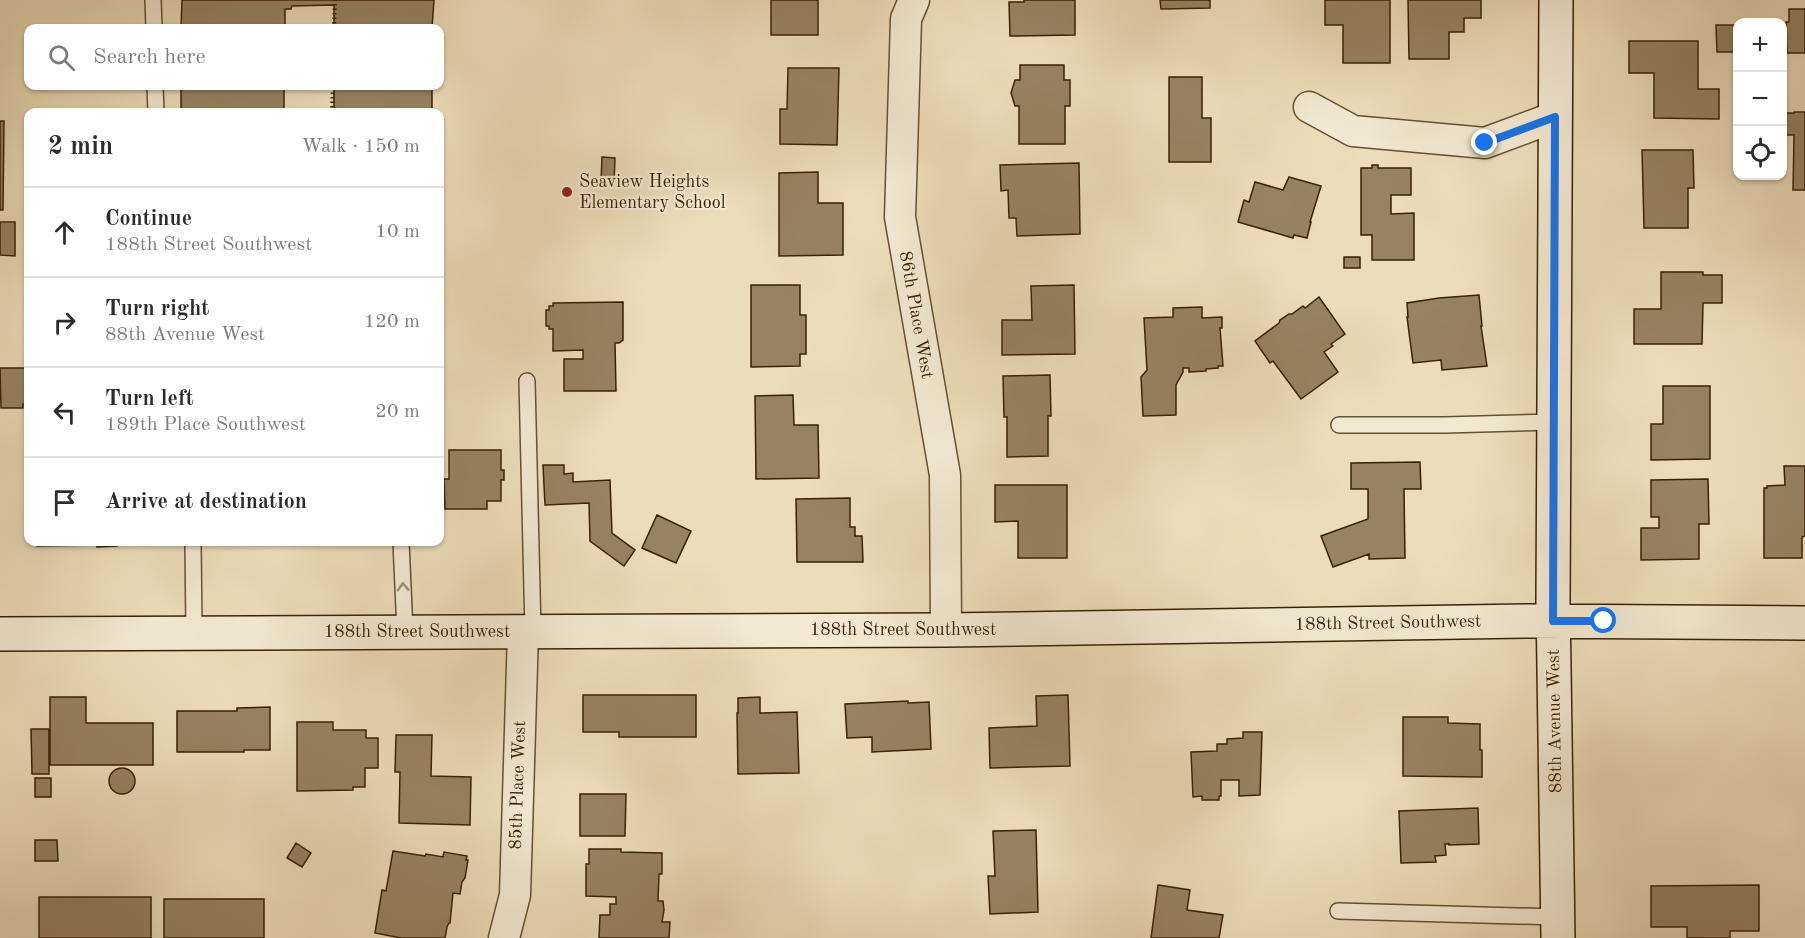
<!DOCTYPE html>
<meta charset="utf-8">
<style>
:root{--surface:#fff;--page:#f2f2f3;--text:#2b2b33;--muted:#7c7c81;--line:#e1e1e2}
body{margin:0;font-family:"Old Standard TT",serif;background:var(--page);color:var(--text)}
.controls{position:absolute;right:18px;top:18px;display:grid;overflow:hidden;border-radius:12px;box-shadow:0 2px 4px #0004}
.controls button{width:54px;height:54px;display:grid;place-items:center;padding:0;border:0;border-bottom:2px solid var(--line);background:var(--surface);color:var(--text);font:30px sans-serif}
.stop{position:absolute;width:18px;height:18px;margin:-14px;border:4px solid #1a73e8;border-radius:50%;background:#fff}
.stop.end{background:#1a73e8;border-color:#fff;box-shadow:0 2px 6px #0008}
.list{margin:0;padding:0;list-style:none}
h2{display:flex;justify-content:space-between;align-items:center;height:78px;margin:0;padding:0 24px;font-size:26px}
h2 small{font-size:20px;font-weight:400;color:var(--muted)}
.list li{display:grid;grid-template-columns:39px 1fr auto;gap:18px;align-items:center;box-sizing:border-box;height:90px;padding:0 24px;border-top:2px solid var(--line)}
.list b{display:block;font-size:22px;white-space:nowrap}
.list p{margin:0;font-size:20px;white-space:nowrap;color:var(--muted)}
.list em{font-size:20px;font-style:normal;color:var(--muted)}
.icon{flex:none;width:33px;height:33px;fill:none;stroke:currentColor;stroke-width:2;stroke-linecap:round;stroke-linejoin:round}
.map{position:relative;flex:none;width:1805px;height:938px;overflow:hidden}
.search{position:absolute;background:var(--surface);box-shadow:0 2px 4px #0004;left:24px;top:24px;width:420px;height:66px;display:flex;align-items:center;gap:15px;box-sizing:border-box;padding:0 21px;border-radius:12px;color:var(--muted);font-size:22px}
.panel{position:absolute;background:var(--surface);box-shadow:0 2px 4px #0004;left:24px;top:108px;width:420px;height:438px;border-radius:12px}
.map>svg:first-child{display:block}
</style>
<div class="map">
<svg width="1805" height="938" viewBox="0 0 1805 938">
<rect width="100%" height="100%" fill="#ecddba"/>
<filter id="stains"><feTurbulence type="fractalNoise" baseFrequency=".00333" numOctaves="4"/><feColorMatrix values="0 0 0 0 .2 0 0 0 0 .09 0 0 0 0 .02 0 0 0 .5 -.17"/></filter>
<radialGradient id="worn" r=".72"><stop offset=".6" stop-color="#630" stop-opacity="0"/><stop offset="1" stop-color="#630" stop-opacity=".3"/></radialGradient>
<path fill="#968362" stroke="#392103" stroke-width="1.5" d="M182 0H434L432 28H334V5L292 6 291 9H285V28H181Z
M771 0H818V35H771Z
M1024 0H1075V35L1010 36 1009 2H1024Z
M1160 0H1210V8L1161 9Z
M1325 0H1390V63H1343V25H1325Z
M1408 0H1481V18H1464V32H1449V59H1409Z
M1789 9H1805V53H1787L1786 22H1789Z
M1716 25H1738V52H1717Z
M1629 41H1698V89H1719V119L1654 118V73H1629Z
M1020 65H1064V80H1070V106H1065V144H1019V106H1015L1011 93 1015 80H1020Z
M788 68H839L837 145 780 144V109H787Z
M1169 77H1202V118H1211V162H1169Z
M181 86H284V112H181Z
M334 86H432V112H334Z
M1794 112H1805V190H1793L1794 135H1784V113H1794Z
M0 121H4L3 210H0Z
M1642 150H1693L1694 188H1688V228H1644Z
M602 157 615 158 614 184 601 183Z
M1079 163 1080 234 1017 236 1016 218H1009L1008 190 1001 191 1000 165Z
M1372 165H1378V168H1411V195H1391V214L1414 213V260H1372V235H1361V168H1372Z
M818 172V203H843V255L779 256V173Z
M1289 177 1321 186 1310 222H1311L1307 238 1294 235 1293 238 1238 222 1244 200 1249 202 1255 182 1283 190Z
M0 222H15V256L0 255Z
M1344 257H1360V268H1344Z
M1661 272H1703V275H1722V303H1703L1702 344H1634V309H1661Z
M751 285H800V315H806V354H800V366L751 367Z
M1074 285 1075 354 1002 355V320H1032L1031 286Z
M1479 295 1482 326H1481L1487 366 1442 370 1441 360 1413 363 1407 317H1408L1407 303 1439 298Z
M1319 297 1345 334 1331 344 1333 346 1324 352 1338 372 1301 399 1273 361 1270 363 1255 341 1279 323 1280 320 1289 314H1292L1303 306 1305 308Z
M623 302V340L619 343H615L616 391H564V359H583V350L553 351V329H549V326H546V310H549V306H553V303Z
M1202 307V318L1222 317V328H1220L1223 366H1218V368L1206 369V371L1189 372V368H1183V372L1176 385V415L1143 416 1141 377 1147 370 1144 318 1173 317V308Z
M0 368H28V404H23V408H1Z
M1050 375 1051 416H1048V456L1007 457V417H1004L1003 376Z
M1663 386H1710V459L1651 460V424H1663Z
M793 395 794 425H818L819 478 756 479 755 396Z
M449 450H501V470H504V480H501V501H487V509H445L444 479H449Z
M1420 462 1421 489H1404L1405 558 1369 559V554L1333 567 1321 536 1368 519V489H1351V463Z
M543 465H564V474L573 473V482L610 480 612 533 635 550 624 566 590 541 589 503 545 505Z
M1784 466H1805V536L1802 537V558H1764V488H1767V486L1785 485Z
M1708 479 1709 524H1699V559L1641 560V528H1659V517H1651V480Z
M995 485H1067V558H1018V521L995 522Z
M850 498V527H855V536H862L863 562H797L796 499Z
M657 515 691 531 676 563 642 548Z
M37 542H117V546L97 547V545L37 546Z
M583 695H696V737H619V732H583Z
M1068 695 1070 766 990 768 989 728 1037 726 1036 696Z
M50 697H86V723H153V765H50Z
M760 697V713L797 712 799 773 738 774 737 713H738V698Z
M908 701V703L929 702 931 749 872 752V737L847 738 845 704Z
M270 707V750H244V752H177V711H237V708Z
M1403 717H1448V723L1480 724V750H1482V777L1403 776Z
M297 722H333V730H366V738H378V768H365V787H353V790L297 791Z
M31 729H49V774H32Z
M1243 732H1262L1260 795 1239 796V780H1221V796H1219V800H1202V796L1193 797 1191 752 1217 751V744H1227V739L1243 738Z
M396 735H432L431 776 471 777 470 825 399 823 400 772H395Z
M109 781a13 13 0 1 1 26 0a13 13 0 1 1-26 0Z
M35 778H51V797H35Z
M580 794H626L625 836H580Z
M1478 808 1479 844 1449 845V844H1445L1446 855 1435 856 1436 862 1401 863 1399 811Z
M1036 830 1038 912 990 914 988 876H995L993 831Z
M35 840H57L58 861H35Z
M296 843 311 853 302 867 287 858Z
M589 849H621V852L662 853V874H659L658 901H663L664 910 662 922H670L669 938H599L600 915H610V904H616V897L586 896V864H589Z
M393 851 425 856 426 854 443 857 444 852 467 856 466 860H468L465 878 462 882 460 894 453 893 450 923H449L447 927 445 938H401L375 933 382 890 386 891Z
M1158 885 1190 890 1187 910 1223 915 1219 938H1151Z
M1759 885V931H1730V938H1687V927H1651V886Z
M39 897H151V938H39Z
M164 899H264V938H164Z"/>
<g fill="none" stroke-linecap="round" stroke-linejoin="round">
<defs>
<path id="lane" d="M153 0 154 28
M155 86 156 112
M527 381 533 632
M1339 425H1445L1554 422
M193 542 194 633
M401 542 405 632
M1338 911 1557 917"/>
<path id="street" d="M914 0 906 19 900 217 945 475 946 630
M1309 107 1353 131 1485 143 1555 117
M504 938 515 895 523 632"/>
<path id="secondary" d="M1556 0 1553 602 1558 938
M0 634 946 630 1528 621 1805 623"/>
</defs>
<use href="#lane" stroke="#665031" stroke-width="18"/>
<use href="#street" stroke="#665031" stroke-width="33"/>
<use href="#secondary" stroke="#392103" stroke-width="36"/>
<path stroke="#392103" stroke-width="4" stroke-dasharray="1.5 3" stroke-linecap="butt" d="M334 28 335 0
M332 112 333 86"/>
<use href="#lane" stroke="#f3e9d2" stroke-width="15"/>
<use href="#street" stroke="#f3e9d2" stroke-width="30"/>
<use href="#secondary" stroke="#f3e9d2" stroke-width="33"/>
</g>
<defs><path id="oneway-chevron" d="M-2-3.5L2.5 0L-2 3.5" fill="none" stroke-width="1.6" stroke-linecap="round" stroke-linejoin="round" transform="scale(1.5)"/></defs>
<use stroke="#9f8f75" href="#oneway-chevron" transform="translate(403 587) rotate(-92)"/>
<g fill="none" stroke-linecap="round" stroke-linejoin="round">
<path stroke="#1a73e8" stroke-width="8" d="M1485 143 1555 117 1553 621H1604"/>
</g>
<circle fill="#8f2418" stroke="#f3e9d2" stroke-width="2" cx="567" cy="192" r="6"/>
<g text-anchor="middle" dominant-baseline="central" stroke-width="4.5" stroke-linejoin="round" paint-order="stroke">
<g font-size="18" fill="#392103" stroke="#f3e9d2" text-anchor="start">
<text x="579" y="182">Seaview Heights<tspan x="579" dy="21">Elementary School</tspan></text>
</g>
<g font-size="18" fill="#392103" stroke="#f3e9d2">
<text transform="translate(916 315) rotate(80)">86th Place West</text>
<text transform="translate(1388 623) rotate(-1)">188th Street Southwest</text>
<text x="903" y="630">188th Street Southwest</text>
<text x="417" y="632">188th Street Southwest</text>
<text transform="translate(1555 721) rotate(-91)">88th Avenue West</text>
<text transform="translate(518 785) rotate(-88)">85th Place West</text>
</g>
</g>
<rect width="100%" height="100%" filter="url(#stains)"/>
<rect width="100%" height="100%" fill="url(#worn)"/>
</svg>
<div class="controls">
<button>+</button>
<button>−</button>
<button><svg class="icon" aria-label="locate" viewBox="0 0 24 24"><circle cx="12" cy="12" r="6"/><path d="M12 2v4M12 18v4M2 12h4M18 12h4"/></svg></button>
</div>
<div class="stop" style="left:1604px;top:621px"></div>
<div class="stop end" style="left:1485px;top:143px"></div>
<div class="search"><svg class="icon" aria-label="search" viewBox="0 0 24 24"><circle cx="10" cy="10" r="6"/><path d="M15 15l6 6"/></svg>Search here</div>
<section class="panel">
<h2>2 min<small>Walk · 150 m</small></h2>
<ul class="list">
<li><svg class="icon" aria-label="ahead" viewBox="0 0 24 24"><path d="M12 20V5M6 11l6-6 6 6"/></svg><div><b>Continue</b><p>188th Street Southwest</p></div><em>10 m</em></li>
<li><svg class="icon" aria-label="right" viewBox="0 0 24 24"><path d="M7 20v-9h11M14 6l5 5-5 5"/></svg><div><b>Turn right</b><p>88th Avenue West</p></div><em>120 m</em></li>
<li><svg class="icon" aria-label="left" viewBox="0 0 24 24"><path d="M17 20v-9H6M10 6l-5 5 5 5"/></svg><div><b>Turn left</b><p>189th Place Southwest</p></div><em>20 m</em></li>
<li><svg class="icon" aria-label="arrive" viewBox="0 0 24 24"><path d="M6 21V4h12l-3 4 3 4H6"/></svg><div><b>Arrive at destination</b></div></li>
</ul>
</section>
</div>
